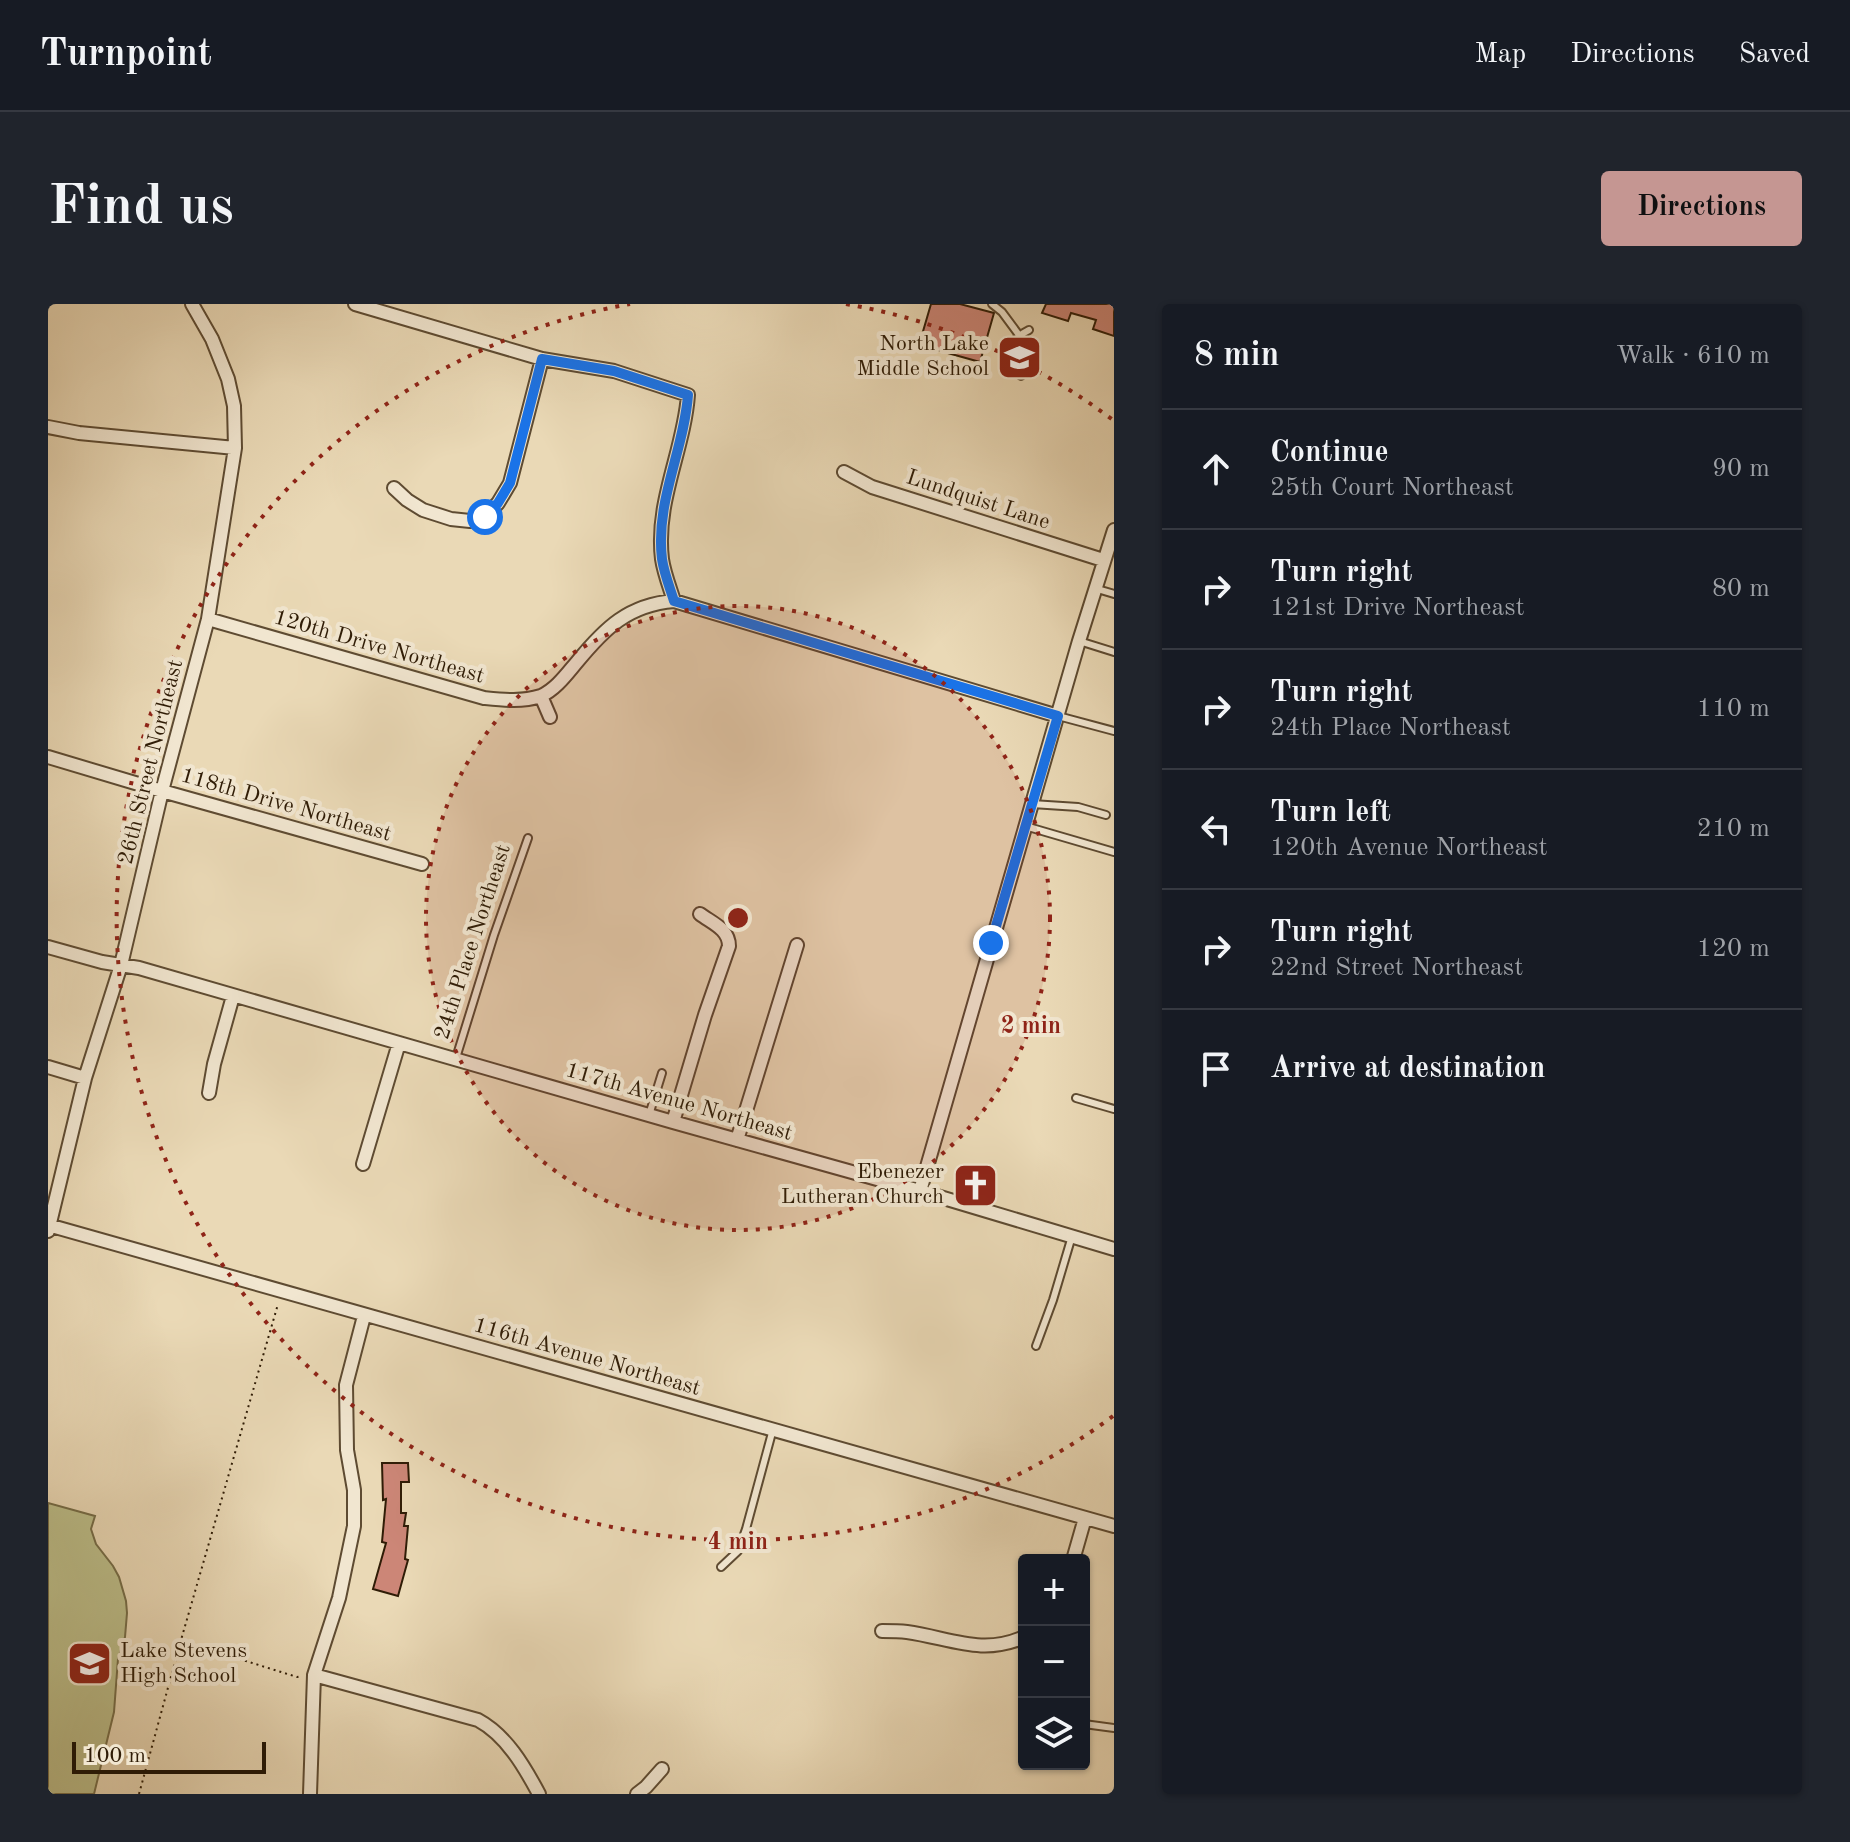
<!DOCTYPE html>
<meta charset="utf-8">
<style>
:root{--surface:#171b24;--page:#20242c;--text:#f1f3f6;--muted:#9ea1a6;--line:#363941;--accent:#c59692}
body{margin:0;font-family:"Old Standard TT",serif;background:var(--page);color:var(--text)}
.controls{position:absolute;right:24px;bottom:24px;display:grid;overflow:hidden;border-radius:8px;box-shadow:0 2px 6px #0004}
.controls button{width:72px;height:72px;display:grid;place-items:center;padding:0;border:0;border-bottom:2px solid var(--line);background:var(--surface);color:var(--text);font:40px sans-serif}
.scale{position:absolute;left:24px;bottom:20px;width:194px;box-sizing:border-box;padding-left:8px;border:4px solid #2f1c06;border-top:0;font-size:22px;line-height:28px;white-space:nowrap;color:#2f1c06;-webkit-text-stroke:6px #f1e6d0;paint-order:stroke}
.stop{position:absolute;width:24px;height:24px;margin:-18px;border:6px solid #1a73e8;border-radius:50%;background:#fff}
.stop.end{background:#1a73e8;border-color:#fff;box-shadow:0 2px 8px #0008}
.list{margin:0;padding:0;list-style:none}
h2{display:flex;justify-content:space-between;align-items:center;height:104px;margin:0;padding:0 32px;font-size:34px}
h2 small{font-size:26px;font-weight:400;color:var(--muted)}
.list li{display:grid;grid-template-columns:52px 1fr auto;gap:24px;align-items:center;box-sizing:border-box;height:120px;padding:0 32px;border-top:2px solid var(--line)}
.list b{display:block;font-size:30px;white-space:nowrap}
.list p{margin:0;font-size:26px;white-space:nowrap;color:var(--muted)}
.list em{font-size:26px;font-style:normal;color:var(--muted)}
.icon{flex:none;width:44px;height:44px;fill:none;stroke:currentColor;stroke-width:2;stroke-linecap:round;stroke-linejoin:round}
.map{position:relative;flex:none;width:1066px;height:1490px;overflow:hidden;border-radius:8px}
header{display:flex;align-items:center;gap:48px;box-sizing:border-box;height:112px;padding:0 40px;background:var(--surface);border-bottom:2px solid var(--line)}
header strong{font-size:38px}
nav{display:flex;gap:44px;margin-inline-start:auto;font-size:28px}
.intro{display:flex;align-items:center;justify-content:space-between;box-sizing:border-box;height:192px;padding:0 48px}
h1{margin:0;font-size:56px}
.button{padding:20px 36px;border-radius:8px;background:var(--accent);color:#111;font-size:28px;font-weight:700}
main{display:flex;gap:48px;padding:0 48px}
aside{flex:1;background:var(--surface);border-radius:8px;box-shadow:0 2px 6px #0004}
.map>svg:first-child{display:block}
</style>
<header>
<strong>Turnpoint</strong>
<nav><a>Map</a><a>Directions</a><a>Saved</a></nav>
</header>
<div class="intro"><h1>Find us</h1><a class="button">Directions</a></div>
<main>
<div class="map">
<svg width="1066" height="1490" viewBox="0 0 1066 1490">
<rect width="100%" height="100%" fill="#ead9b6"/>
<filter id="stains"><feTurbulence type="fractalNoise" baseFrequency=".0025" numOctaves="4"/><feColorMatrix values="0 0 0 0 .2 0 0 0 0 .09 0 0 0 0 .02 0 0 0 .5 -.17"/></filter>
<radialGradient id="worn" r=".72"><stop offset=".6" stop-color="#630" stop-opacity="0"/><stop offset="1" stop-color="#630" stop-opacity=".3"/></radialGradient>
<path fill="#bcbe8a" stroke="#766d48" stroke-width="2" d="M0 1199 47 1212 43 1225 48 1240 65 1262 71 1273 78 1297 79 1309 77 1333 70 1355 66 1408 46 1490H0Z"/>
<path fill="#cc8677" stroke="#2f1c06" stroke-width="2" d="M883 0H912L946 9 932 58 871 41Z
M998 0H1066V32L1045 25 1048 16 1023 9 1020 17 994 9Z
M334 1159H360L361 1178H353V1209H358L356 1222H360L357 1255 360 1256 350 1292 325 1285 338 1239 334 1238 338 1195 335 1196Z"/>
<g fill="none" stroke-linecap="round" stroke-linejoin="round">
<defs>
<path id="lane" d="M944 0 954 8 971 31
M973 72C955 54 959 37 981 26
M1046 284 1066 290
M1031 337 1066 348
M1010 412 1066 427
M984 500 1030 503 1058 511
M977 522 1066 548
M408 754 446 631 480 534
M1028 794 1066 805
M601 811 614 769
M988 1042 1005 996 1024 932
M673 1263 690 1247 698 1225 725 1125
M1036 1420 1066 1424"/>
<path id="street" d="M307 0 494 55 566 67 640 91C636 146 607 198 614 255 616 269 622 284 626 297 580 301 557 324 529 358 518 371 508 385 493 392L502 413
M0 123 31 129 187 144
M796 168 824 183 1055 256
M346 184 359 196 375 206 403 215 422 217 437 213 450 199 462 179 494 55
M626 297 1010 412
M160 315 436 394C456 396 474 398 493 392
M0 453 114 487 374 560
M0 643 54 658 91 664 625 818 872 887 1066 945
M0 763 37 774
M161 789 166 760 185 692
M625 818 657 711 681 642C681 625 664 619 652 610
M689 836 749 641
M315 860 351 739
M872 887 1031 337 1066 226
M0 921 1066 1222
M0 927 37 774 73 661 114 487 160 315 187 144 186 102 180 75 164 35 144 0
M1025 1256 1037 1214
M834 1327C843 1327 851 1327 859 1328 902 1334 934 1352 976 1333
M266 1371 430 1416C458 1431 476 1462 491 1490
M262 1490 266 1371 291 1294 306 1222V1186L299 1146 298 1081 316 1012
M589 1490 598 1483 614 1465"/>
</defs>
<use href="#lane" stroke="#5e4b32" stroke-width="10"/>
<use href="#street" stroke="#5e4b32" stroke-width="16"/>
<path stroke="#2f1c06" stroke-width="2" stroke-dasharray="2 4" stroke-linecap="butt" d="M134 1337 249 1373 254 1372
M91 1490 133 1336 230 1000"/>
<use href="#lane" stroke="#f1e6d0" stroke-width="6"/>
<use href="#street" stroke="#f1e6d0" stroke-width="12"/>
</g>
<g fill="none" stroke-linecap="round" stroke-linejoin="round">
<path stroke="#1a73e8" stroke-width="10" d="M437 213 450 199 462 179 494 55 566 67 640 91C636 146 607 198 614 255 616 269 622 284 626 297L1010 412 943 639"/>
</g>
<circle cx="690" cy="614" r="312" fill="#8f2418" fill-opacity=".12"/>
<g fill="none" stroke="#8f2418" stroke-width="4" stroke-dasharray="4 8">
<circle cx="690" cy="614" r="312"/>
<path d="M1065 1112A623 623 0 1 1 582 0M798 0A623 623 0 0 1 1065 116"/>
</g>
<defs>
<symbol id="school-square" viewBox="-11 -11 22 22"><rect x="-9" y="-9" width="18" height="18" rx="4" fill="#8f2418" stroke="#f1e6d0"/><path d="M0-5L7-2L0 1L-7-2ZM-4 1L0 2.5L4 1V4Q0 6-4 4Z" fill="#fff"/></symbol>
<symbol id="church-square" viewBox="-11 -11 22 22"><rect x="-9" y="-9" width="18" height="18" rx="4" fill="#8f2418" stroke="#f1e6d0"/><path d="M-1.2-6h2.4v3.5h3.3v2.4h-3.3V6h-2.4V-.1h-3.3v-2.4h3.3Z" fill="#fff"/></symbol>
</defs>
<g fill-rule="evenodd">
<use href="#school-square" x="946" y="28" width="51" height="51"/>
<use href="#church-square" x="902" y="856" width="51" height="51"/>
<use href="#school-square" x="16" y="1334" width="51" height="51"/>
</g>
<g text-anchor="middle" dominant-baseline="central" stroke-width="8" stroke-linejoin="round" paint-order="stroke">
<g font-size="22" fill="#2f1c06" stroke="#f1e6d0" text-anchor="end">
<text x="941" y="40">North Lake<tspan x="941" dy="25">Middle School</tspan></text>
<text x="896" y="868">Ebenezer<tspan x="896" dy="25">Lutheran Church</tspan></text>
<text x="72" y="1347" text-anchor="start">Lake Stevens<tspan x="72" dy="25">High School</tspan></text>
</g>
<g font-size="22" fill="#2f1c06" stroke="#f1e6d0">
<text transform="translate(930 196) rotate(18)">Lundquist Lane</text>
<text transform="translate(331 343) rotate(16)">120th Drive Northeast</text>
<text transform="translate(103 458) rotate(-76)">26th Street Northeast</text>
<text transform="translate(238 501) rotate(16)">118th Drive Northeast</text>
<text transform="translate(425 638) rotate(-72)">24th Place Northeast</text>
<text transform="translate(631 798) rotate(16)">117th Avenue Northeast</text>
<text transform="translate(539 1053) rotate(16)">116th Avenue Northeast</text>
</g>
</g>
<circle cx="690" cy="614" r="12" fill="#8f2418" stroke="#f1e6d0" stroke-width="4"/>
<g font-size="24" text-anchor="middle" font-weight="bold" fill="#8f2418" stroke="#f1e6d0" stroke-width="8" stroke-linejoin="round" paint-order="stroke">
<text x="983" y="729">2 min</text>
<text x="690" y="1245">4 min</text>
</g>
<rect width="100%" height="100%" filter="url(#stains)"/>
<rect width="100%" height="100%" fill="url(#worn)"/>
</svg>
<div class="controls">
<button>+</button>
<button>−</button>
<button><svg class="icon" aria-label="layers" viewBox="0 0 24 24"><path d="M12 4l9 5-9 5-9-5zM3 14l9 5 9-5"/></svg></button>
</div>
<div class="scale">100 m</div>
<div class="stop" style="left:437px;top:213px"></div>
<div class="stop end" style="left:943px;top:639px"></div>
</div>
<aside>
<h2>8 min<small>Walk · 610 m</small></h2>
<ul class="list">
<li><svg class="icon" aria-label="ahead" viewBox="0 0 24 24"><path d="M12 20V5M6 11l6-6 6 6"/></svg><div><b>Continue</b><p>25th Court Northeast</p></div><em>90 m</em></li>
<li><svg class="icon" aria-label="right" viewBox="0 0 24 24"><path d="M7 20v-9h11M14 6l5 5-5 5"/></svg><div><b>Turn right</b><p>121st Drive Northeast</p></div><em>80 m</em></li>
<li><svg class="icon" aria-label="right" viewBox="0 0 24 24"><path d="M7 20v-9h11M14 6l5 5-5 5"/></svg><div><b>Turn right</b><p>24th Place Northeast</p></div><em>110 m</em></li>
<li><svg class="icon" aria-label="left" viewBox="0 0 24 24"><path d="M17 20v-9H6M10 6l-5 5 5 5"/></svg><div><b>Turn left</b><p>120th Avenue Northeast</p></div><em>210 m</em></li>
<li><svg class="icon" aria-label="right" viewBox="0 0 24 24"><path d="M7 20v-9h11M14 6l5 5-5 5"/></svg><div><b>Turn right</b><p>22nd Street Northeast</p></div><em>120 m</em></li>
<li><svg class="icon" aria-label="arrive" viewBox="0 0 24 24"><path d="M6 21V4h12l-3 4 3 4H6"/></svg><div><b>Arrive at destination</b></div></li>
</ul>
</aside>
</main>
